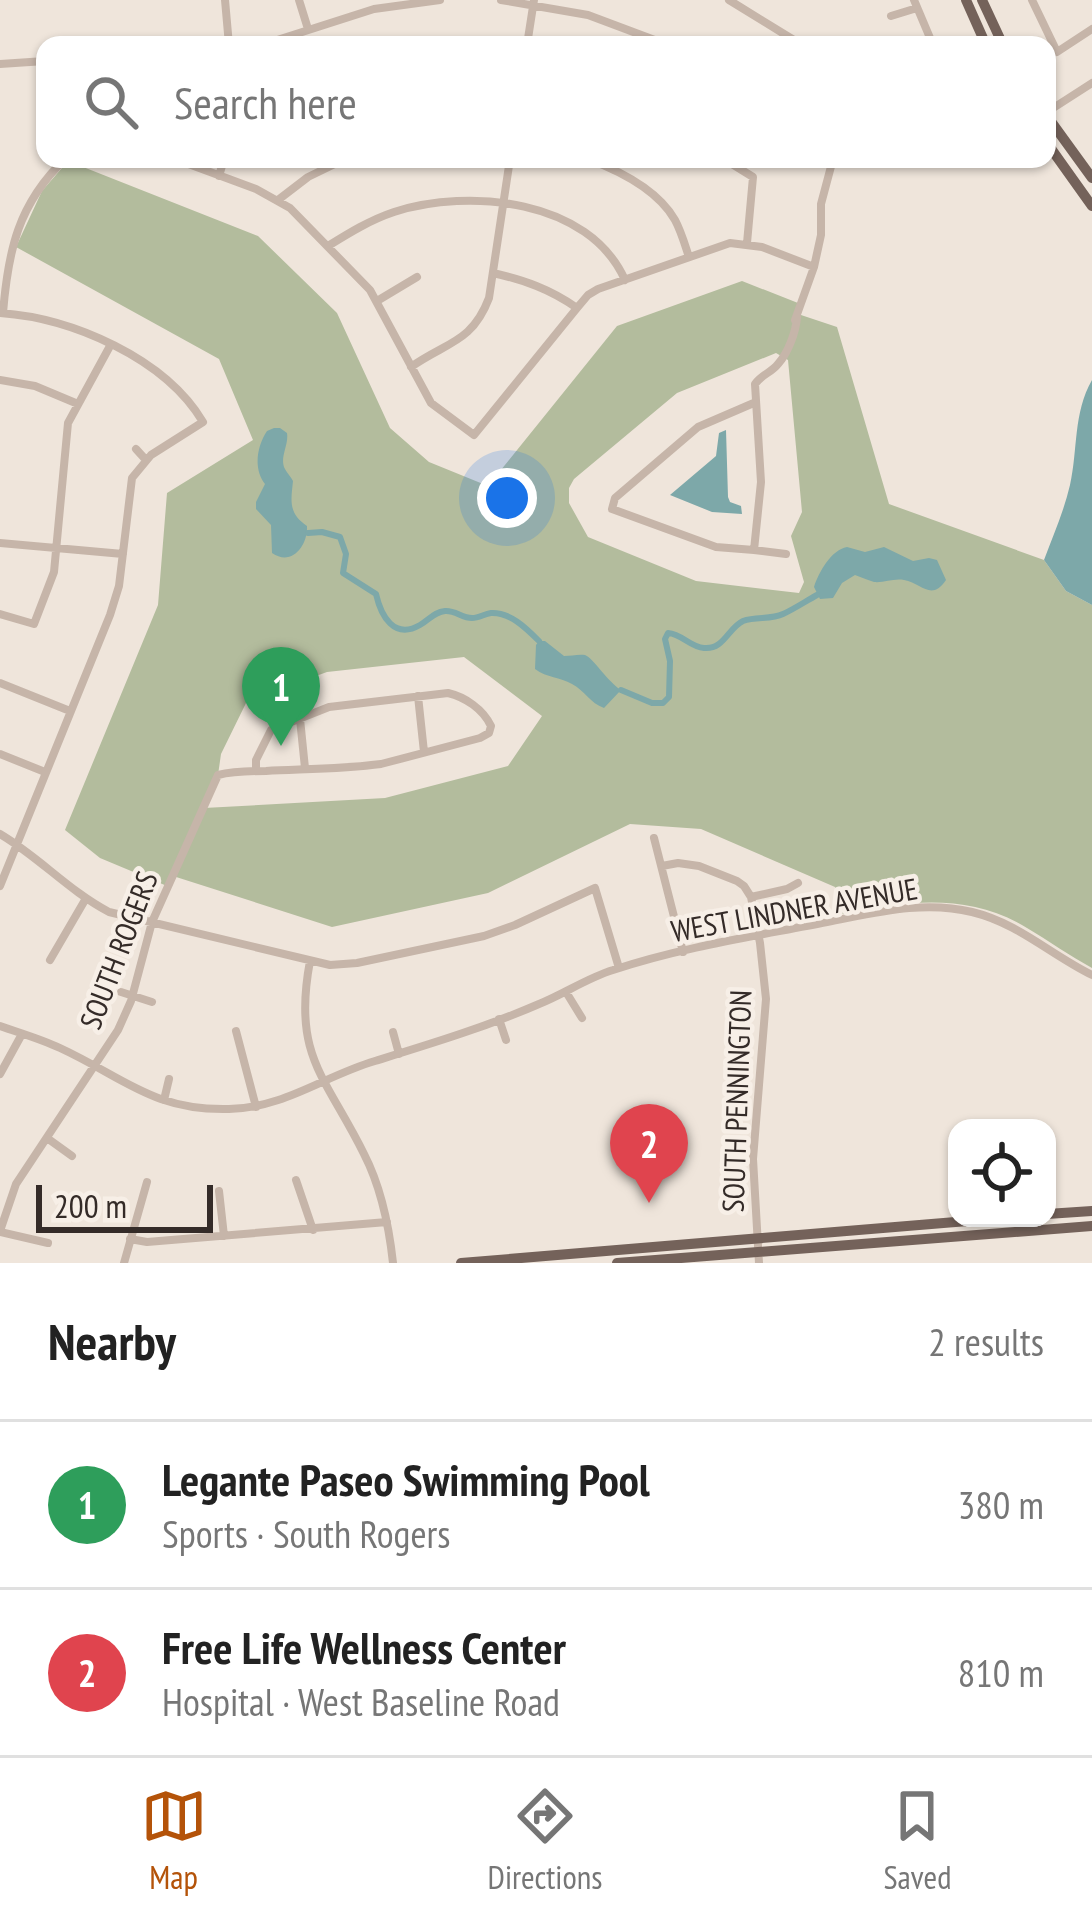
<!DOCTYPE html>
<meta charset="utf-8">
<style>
:root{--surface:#fff;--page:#f6f6f6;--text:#222;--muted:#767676;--line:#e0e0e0;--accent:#b45309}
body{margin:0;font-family:"PT Sans Narrow",sans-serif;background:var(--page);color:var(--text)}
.controls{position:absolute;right:36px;bottom:36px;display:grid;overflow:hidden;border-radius:24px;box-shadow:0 3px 9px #0004}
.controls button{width:108px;height:108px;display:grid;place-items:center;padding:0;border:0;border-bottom:3px solid var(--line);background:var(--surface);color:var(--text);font:60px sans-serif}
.scale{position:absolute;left:36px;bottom:30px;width:177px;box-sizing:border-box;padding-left:12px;border:6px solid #342b28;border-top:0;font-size:33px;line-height:42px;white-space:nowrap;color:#342b28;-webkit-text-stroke:9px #f7efe7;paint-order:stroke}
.you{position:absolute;left:507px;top:498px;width:42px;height:42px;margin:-30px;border:9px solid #fff;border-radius:50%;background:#1a73e8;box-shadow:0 0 0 18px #1a73e833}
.badge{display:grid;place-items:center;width:78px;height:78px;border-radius:50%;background:var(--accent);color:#fff;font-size:39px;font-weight:700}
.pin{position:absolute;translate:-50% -99px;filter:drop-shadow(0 3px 6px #0008)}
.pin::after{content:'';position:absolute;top:63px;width:42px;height:36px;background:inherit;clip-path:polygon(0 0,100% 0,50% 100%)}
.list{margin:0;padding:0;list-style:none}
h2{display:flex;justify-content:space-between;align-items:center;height:156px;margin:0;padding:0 48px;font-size:51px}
h2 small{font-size:39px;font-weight:400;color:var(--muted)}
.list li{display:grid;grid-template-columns:78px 1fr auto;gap:36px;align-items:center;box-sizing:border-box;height:168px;padding:0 48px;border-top:3px solid var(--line)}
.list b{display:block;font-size:45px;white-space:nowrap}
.list p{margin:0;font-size:39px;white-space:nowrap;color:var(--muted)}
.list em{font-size:39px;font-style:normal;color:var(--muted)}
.icon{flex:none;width:66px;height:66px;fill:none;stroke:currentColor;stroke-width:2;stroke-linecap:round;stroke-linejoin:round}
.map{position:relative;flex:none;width:1092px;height:1263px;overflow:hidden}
.search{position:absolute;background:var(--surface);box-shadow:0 3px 9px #0004;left:36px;right:36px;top:36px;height:132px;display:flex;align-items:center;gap:30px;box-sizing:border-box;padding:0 42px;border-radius:24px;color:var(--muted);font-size:45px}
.sheet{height:492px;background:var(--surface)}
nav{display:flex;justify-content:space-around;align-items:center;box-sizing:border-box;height:168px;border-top:3px solid var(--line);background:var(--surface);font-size:33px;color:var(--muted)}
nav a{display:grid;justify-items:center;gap:6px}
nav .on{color:var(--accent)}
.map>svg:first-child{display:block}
</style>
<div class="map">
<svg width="1092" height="1263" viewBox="0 0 1092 1263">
<rect width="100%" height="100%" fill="#efe5db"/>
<path fill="#b3bc9d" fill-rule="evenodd" d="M68 161 258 236 337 313 390 428 429 462 488 486 617 326 742 281 798 303 795 313 837 327 889 504 1044 560 1066 591 1092 605V968C1070 956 1049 941 1027 928 968 892 906 901 842 914L835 887 701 829 630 824 488 893 332 927 173 876 167 886 100 858 65 830 158 605 167 493 253 440 219 359 16 247 42 191ZM776 353 788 360 802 512 791 536 804 582 799 593 696 581 588 537 569 503V488L574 479 677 393ZM464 657 542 716 508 766 385 798 204 808 218 775 221 754 247 701 327 672Z"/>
<path fill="#7da8a9" d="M1092 380V605L1066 591 1044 560C1053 536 1064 511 1070 485 1078 450 1073 413 1092 380Z
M274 428H280L287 433C289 445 279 458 285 469 287 473 291 477 293 481 291 501 288 513 307 526 308 545 292 567 272 553L271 525 256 509V502L265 484C253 469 257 446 267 431Z
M726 430 728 497 730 502 741 506 742 514 712 512 670 495 716 456 719 433Z
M847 547 865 552 884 547 913 561 929 558 937 560 946 580C931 602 922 583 904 580 894 578 884 583 874 582 867 580 861 577 855 575L842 583 833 598 820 599 814 587C819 572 831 550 847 547Z
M539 641H545L564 656C571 656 578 654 585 655 592 657 609 683 621 690L604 708C590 703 585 691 572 684 560 677 547 678 535 669L536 645Z"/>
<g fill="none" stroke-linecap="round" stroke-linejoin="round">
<path stroke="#7da8a9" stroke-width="6" d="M308 533 322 532 340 537 346 554 343 573 376 594C381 616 394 640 420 625 429 620 434 612 445 611 455 610 462 618 472 618 479 618 484 614 491 613 510 612 526 628 539 641
M621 690 652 703H663L669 697 670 661 665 639 668 633C682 634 690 647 704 648 724 650 728 628 743 621 756 616 771 620 783 614 794 609 806 601 817 595"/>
<path stroke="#c6b5a9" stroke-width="8" d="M225 0 229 45
M299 0 308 29
M501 0 588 15 668 45
M729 0 802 45
M914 0 933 45
M1032 0 1057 52 1092 29
M891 16 917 8
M251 45 271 42 374 9 440 0
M527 45 534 0
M0 64 45 61
M1047 112 1092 83
M175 159 256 189 290 208 370 290 431 403 474 435 577 308 588 295 598 289 730 243 762 247 814 267
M588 159C620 171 658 190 675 220 681 231 685 245 689 257
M724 159 753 177 747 243
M872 159 909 164 949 159
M219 176 224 159
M278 200 308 177 345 159
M328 246C349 233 370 220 394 212 469 188 589 199 625 280
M493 273C524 280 550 289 577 308
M377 301 417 277
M0 313C72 318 165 358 203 422L151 455 132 478 119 586 110 615 0 886
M3 313C8 251 18 204 65 159
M795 320 814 267 821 235V204L833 159
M411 367C446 342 472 343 489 298L510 159
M0 380 35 386 78 404
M756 402 698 427 615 498 612 509 716 547 754 550 761 482 755 384C762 374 771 373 778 364 788 353 796 332 797 317
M136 449 146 460
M0 543 123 554
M754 550 786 554
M0 614 34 624 54 572 68 423 110 346
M0 683 70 711
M418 696 424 752
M300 719 305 768
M0 754 45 772
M0 834C39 857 69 891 109 912L330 965 357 963 484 936 515 925 595 888 619 968
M654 838 683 952
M662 866 678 863 699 866 737 881 744 886 751 897 760 943 766 999 753 1159 759 1263
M751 897 787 889 798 883
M50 960 85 900
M310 961C292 1056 326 1077 364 1154 381 1187 389 1226 393 1263
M121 992 152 1002
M566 992 582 1018
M499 1019 506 1040
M0 1026C20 1033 41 1039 60 1048 123 1077 153 1111 229 1109 284 1108 324 1076 375 1061 430 1044 486 1027 539 1004 564 994 587 978 613 970 682 947 756 936 827 922 875 913 923 900 972 912 1018 923 1051 955 1092 975
M236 1031 256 1107
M393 1032 399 1054
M0 1074 22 1034
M164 1100 169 1079
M47 1138 72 1156
M296 1180 313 1230
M219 1191 224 1236
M0 1231 16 1184 118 1030 131 1001 152 922 218 775C234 771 250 771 266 771 304 769 343 769 381 764L480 738 489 733 491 726C483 709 465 697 448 693L329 707 271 730 256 760V771
M0 1232 48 1243
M130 1239 147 1242 387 1222
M124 1263 147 1182"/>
<path stroke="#74625a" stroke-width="10" d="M966 0 986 45
M982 0 1003 45
M1047 116 1092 178
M1047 143 1092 206
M1047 1214 1092 1211
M461 1263 1004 1218
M617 1263 1092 1226"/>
</g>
<g text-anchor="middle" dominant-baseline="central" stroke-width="9" stroke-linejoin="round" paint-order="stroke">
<g font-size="30" fill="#342b28" stroke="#f7efe7">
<text transform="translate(794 909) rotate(-10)">WEST LINDNER AVENUE</text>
<text transform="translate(118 950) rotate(-69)">SOUTH ROGERS</text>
<text transform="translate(736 1101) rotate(-88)">SOUTH PENNINGTON</text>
</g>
</g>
</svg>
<div class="controls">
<button><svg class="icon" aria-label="locate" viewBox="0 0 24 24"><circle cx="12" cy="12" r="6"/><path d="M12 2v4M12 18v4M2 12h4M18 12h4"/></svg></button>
</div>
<div class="scale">200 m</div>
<div class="you"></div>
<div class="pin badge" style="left:281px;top:746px;background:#2e9e5b">1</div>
<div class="pin badge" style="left:649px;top:1203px;background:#e0444e">2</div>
<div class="search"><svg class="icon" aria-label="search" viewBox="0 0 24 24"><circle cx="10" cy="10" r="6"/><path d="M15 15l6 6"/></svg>Search here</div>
</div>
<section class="sheet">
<h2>Nearby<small>2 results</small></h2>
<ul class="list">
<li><span class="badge" style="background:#2e9e5b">1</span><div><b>Legante Paseo Swimming Pool</b><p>Sports · South Rogers</p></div><em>380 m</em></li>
<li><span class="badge" style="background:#e0444e">2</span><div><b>Free Life Wellness Center</b><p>Hospital · West Baseline Road</p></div><em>810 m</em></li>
</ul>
</section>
<nav>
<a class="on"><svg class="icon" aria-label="map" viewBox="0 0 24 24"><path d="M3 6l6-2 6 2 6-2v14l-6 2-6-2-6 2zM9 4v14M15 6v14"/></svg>Map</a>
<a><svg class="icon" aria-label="directions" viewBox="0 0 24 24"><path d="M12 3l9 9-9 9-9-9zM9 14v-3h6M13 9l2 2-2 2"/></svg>Directions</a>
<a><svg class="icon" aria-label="saved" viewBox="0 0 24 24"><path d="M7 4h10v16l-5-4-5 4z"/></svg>Saved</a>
</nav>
